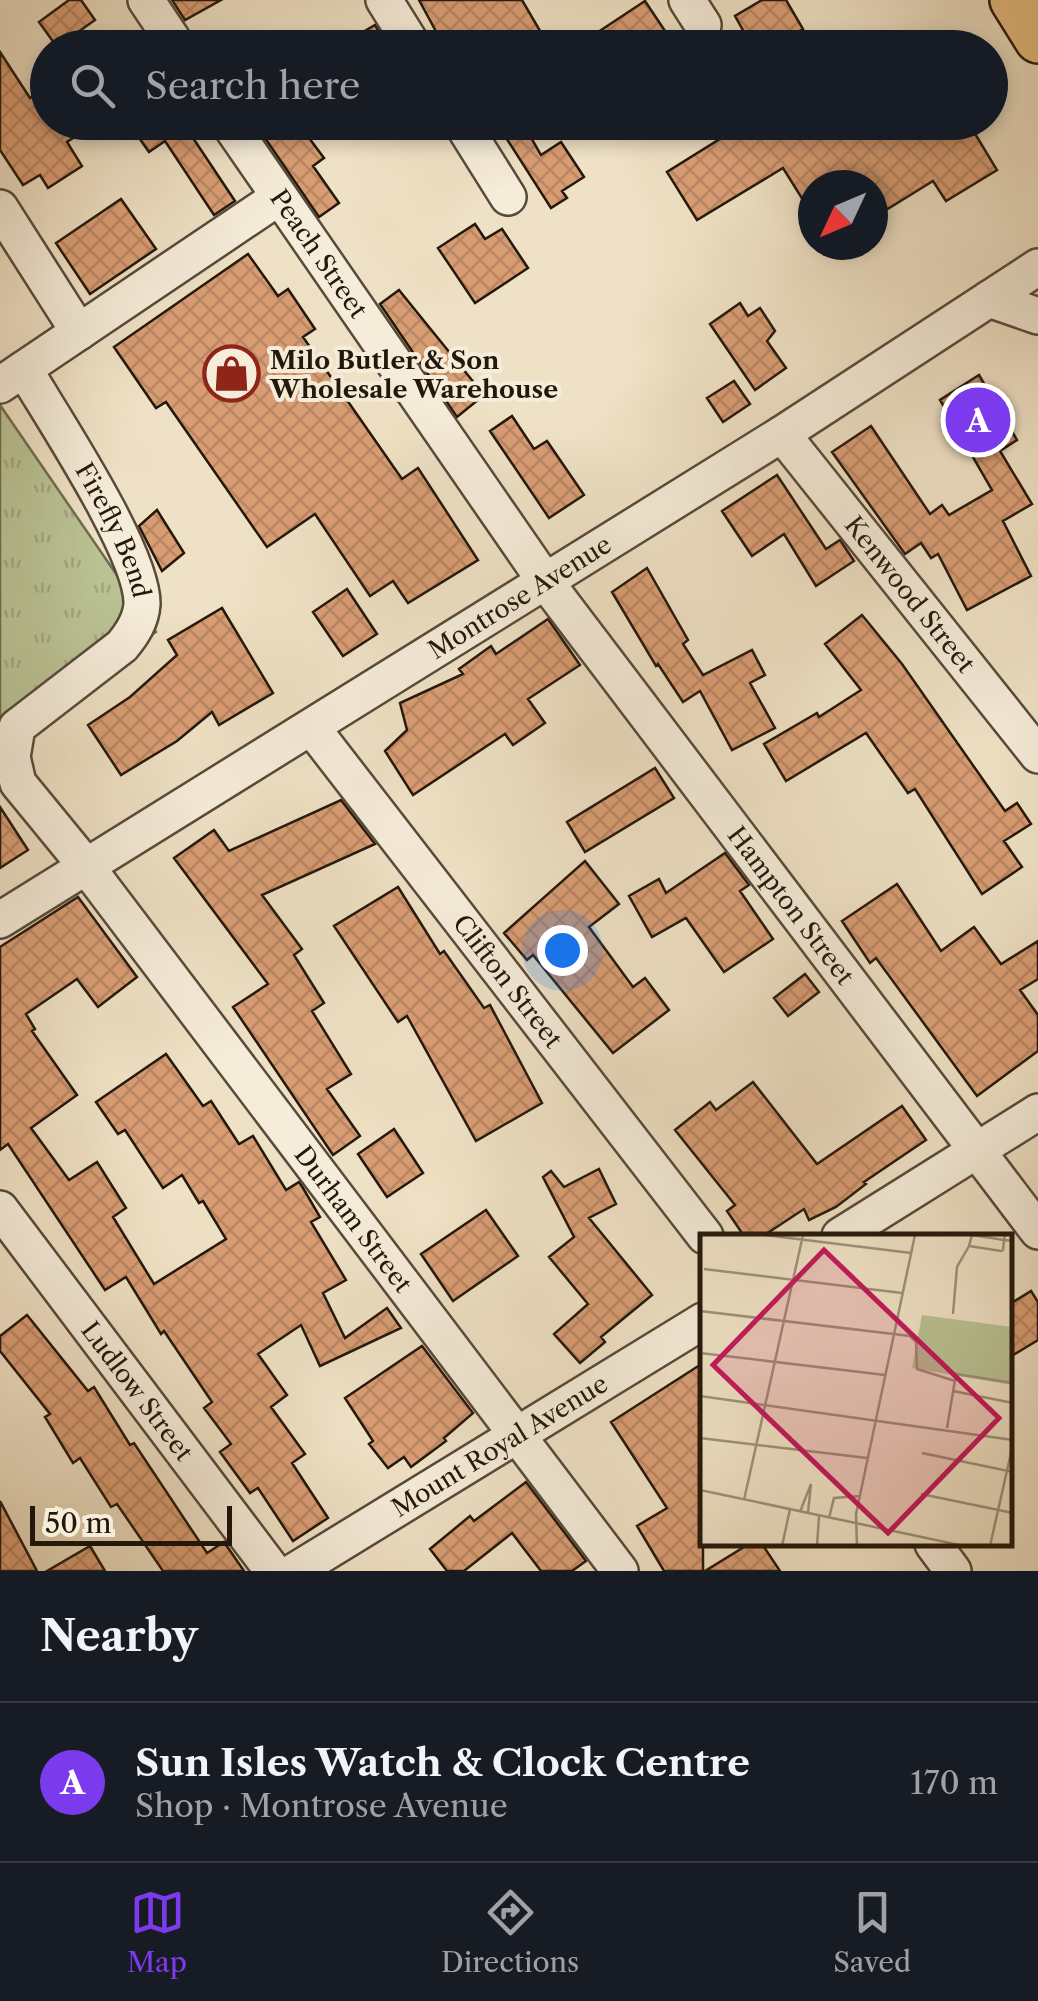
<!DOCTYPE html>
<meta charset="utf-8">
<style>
:root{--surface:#171b24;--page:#20242c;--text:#f1f3f6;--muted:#9ea1a6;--line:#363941;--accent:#7c3aed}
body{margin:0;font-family:"Libre Caslon Text",serif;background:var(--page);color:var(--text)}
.compass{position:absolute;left:798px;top:170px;width:90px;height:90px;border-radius:50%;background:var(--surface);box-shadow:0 5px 15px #0003;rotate:226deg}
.scale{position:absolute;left:30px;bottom:25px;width:202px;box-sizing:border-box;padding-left:10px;border:5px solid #24180b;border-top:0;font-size:28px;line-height:35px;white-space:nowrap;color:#24180b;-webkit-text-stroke:8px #f5ecd9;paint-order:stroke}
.you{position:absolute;left:562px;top:950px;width:35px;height:35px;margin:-25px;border:8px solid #fff;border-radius:50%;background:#1a73e8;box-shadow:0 0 0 15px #1a73e833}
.badge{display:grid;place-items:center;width:65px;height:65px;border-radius:50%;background:var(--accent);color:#fff;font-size:32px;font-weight:700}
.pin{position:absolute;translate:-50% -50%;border:5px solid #fff;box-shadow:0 2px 10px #0006}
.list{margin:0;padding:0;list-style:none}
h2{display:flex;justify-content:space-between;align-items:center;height:130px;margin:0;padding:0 40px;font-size:42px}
h2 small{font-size:32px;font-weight:400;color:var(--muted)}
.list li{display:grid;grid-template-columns:65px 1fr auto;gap:30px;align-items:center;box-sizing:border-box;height:160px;padding:0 40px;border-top:2px solid var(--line)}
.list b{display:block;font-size:38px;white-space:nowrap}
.list p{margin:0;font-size:32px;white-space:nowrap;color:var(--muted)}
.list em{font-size:32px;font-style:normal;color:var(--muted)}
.icon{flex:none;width:55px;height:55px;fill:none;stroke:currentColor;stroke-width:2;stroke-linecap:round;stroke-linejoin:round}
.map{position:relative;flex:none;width:1038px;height:1571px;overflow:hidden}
.search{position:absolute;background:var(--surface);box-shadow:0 5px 15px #0003;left:30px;right:30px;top:30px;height:110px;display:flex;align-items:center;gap:25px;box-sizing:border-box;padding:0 35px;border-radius:55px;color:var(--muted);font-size:38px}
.sheet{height:290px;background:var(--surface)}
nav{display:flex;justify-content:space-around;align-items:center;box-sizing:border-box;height:140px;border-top:2px solid var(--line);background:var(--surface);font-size:28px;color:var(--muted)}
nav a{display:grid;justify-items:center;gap:5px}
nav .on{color:var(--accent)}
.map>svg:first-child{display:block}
</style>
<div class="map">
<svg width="1038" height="1571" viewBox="0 0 1038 1571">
<defs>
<pattern id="grass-tufts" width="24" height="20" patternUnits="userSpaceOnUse" patternTransform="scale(2.5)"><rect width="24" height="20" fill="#bac294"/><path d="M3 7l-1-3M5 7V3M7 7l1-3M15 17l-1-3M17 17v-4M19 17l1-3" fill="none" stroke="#a0a67e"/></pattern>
<pattern id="building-cross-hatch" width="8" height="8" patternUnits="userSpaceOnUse" patternTransform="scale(2.5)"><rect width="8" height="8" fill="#d99d74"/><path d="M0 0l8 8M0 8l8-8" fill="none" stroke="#ba8663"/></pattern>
</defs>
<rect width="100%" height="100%" fill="#efe1c5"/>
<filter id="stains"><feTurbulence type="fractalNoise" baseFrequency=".002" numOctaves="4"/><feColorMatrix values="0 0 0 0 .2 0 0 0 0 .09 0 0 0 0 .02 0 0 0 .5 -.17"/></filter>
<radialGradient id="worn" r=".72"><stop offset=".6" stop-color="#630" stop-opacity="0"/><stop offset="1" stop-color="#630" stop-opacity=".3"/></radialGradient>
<path fill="url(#grass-tufts)" stroke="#6f6d50" stroke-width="2.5" d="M0 405 156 632 0 735Z"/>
<path fill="url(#building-cross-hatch)" stroke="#24180b" stroke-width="2.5" d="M69 0H81L95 20 57 47 39 22Z
M172 0H221L185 20Z
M419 0H522L550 48H445Z
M762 0H786L803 29 772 48H753L735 16Z
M645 1 669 37 653 48H574Z
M375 25 389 48H336Z
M0 52 30 98 48 87V122H98L67 142 82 166 48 188 40 175 23 185 0 150Z
M128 122H190L185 126 235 201 214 215 165 141 149 152Z
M254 122H297L324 158 313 166 339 203 319 217Z
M496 122H522L541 155 561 142 584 177 562 191 567 198 551 208Z
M747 122H968L997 170 946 201 933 181 873 218V185H813V216L783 168 697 220 667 172Z
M121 199 156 249 90 294 56 243Z
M475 224 485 239 502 229 528 268 475 303 438 248Z
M248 254 278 296 288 289 315 329 303 337 402 479 418 468 478 560 408 603 393 581 370 596 315 514 267 547 166 402 156 408 114 347Z
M399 290 484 395 457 417 380 304Z
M740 303 748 316 760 308 775 331 767 341 786 368 755 390 710 324Z
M979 375 1017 440 1000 451 1032 504 1003 521 1031 576 967 610 938 554 931 558 921 543 905 554 832 452 871 426 930 514 942 505 949 515 992 490 940 400Z
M734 381 750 404 723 422 707 398Z
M512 416 534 449 547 441 584 495 549 518 490 431Z
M777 475 826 549 840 540 854 561 816 586 784 534 752 556 722 511Z
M157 510 184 553 162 571 139 526Z
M647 568 688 640 683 644 703 675 752 650 765 675 750 683 775 728 732 750 700 691 683 702 658 664 656 666 612 592Z
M347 589 377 634 343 656 313 612Z
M222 608 273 693 219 725 212 712 177 741 121 775 88 725 130 697 177 655 168 640Z
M862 615 902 664 1005 811 1017 803 1031 824 1004 841 1022 867 982 894 915 789 908 793 866 733 786 781 764 744 817 713 819 717 861 690 825 644Z
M548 619 580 665 528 699 545 723 513 745 505 734 413 795 385 751 407 730 400 703 463 674 459 669 491 646 496 654Z
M655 768 674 798 585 852 567 822Z
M341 800 375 844 262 895 302 949 294 955 324 1003 312 1011 351 1074 327 1089 360 1136 333 1155 233 1007 268 984 174 858 214 830 229 851Z
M0 807 28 850 0 868Z
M725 853 749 885 740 891 773 939 724 972 686 918 652 937 629 896 659 879 666 893Z
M585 861 619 904 589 927 633 987 645 978 669 1010 613 1053 533 955 527 960 504 933Z
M897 884 941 951 974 927 1001 964 1038 941V979L1020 990 1038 1015V1051L977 1096 876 958 870 963 842 921Z
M398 887 440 954 444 951 484 1008 490 1005 542 1103 476 1141 407 1016 398 1022 334 926Z
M78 897 137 977 98 1007 77 979 26 1014 35 1029 32 1031 77 1095 31 1128 69 1180 97 1162 126 1208 113 1217 154 1284 226 1239 203 1201 199 1203 182 1175 163 1188 125 1130 118 1134 96 1102 166 1054 203 1106 211 1101 239 1144 253 1136 286 1190 299 1182 303 1188 320 1217 311 1222 346 1280 323 1293 345 1338 387 1308 401 1328 320 1366 301 1325 258 1354 287 1395 271 1407 305 1454 292 1463 328 1518 293 1541 258 1488 250 1493 220 1452 231 1444 204 1408 212 1402 164 1331 161 1334 126 1277 105 1290 8 1144 0 1150V947Z
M805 974 819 992 788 1016 774 998Z
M753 1082 817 1164 902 1106 926 1140 864 1182 866 1184 836 1207 809 1220 804 1209 763 1236H744L727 1211 735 1205 675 1130 710 1102 716 1110Z
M394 1129 423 1173 387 1197 358 1154Z
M599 1169 616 1204 589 1218 652 1295 601 1337 605 1342 580 1363 554 1334 588 1304 549 1257 574 1237 543 1177 551 1171 564 1187Z
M486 1210 518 1256 453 1301 421 1254Z
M1031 1291 1038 1302V1340L1010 1357V1304Z
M27 1315 88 1391 94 1387 130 1445 134 1443 207 1553 224 1542 244 1571H163L117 1504 111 1507 80 1458 73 1463 45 1417 50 1414 0 1351V1336Z
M422 1346 473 1413 444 1438 446 1441 411 1467 404 1457 388 1468 369 1444 373 1441 345 1398Z
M703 1363V1571H664L637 1526 667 1508 611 1422Z
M526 1482 586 1561 572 1571H541L512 1533 464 1571H447L430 1549 470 1516 474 1521Z
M0 1501 37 1571H0Z
M749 1544H762L780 1571H705Z
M90 1546 105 1571H47Z"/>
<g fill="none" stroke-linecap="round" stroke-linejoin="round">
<defs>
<g id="minor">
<path d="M146 0 178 48"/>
<path d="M384 0 414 48"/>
<path d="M687 0 703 25"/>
<path id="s1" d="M228 122 545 581 1038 1231"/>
<path d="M461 122 508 197"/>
<path d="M0 208 79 332"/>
<path d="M989 299 1038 316"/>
<path id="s2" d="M24 369C53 418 143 553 142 604 141 621 132 634 122 646L17 727 12 757 18 783 86 866 620 1571"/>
<path d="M0 385 279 197"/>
<path id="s3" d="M782 434 1038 755"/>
<path id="s4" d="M312 728 705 1236"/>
<path id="s5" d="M0 920 782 434 1038 267"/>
<path id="s6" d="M0 1209 273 1571"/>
<path d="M840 1236 1038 1112"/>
<path d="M933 1544 953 1571"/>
<path id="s7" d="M295 1571 703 1321"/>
</g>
<path id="major" d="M1013 0 1038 40"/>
</defs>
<use href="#minor" stroke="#574a3a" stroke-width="40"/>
<use href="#major" stroke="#24180b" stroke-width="50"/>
<use href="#minor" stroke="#f5ecd9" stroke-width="35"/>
<use href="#major" stroke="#e8c082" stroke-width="45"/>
</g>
<defs>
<symbol id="shop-ring" viewBox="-11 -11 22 22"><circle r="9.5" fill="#f5ecd9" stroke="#8f2418" stroke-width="1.5"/><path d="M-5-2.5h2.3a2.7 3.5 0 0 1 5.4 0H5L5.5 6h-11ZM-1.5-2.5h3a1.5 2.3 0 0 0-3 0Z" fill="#8f2418"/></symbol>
</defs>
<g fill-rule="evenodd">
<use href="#shop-ring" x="200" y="342" width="63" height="63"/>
</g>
<g text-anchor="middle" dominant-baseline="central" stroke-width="8" stroke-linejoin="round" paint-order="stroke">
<g font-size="25" fill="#24180b" stroke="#f5ecd9">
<text stroke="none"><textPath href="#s1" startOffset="160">Peach Street</textPath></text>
<text stroke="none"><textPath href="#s2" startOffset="185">Firefly Bend</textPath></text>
<text stroke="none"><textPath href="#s3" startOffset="205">Kenwood Street</textPath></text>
<text stroke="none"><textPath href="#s5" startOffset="612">Montrose Avenue</textPath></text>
<text stroke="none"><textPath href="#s1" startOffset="965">Hampton Street</textPath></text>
<text stroke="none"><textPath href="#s4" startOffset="320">Clifton Street</textPath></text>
<text stroke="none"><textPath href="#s2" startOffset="1052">Durham Street</textPath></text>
<text stroke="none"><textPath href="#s6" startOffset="228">Ludlow Street</textPath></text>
<text stroke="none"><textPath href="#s7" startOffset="240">Mount Royal Avenue</textPath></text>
</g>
<g font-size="25" font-weight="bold" fill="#24180b" stroke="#f5ecd9" text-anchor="start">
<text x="270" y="360">Milo Butler &amp; Son<tspan x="270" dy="29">Wholesale Warehouse</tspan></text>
</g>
</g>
<g transform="translate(700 1234)">
<rect width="312" height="312" fill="#efe1c5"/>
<path d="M222 81 312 93V151L212 134Z" fill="#bac294"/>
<path fill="none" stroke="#9e917b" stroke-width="2.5" d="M65 1 211 19M305 1 304 6 303 16 301 17 269 12 272 1 304 6 313 7M4 35 202 59M0 77 210 102 216 108 217 135 255 147M253 80 257 33 269 12M0 119 185 141M253 157 313 169M0 162 313 206M247 194 256 140 313 149M0 204 167 224M222 219 313 238M0 256 264 312M221 260 313 279M44 266 103 1M100 278 111 250 108 279M129 284 134 264 160 262M82 312 90 275M117 312 119 282M157 312 156 280 215 1M290 312 313 210"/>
<path fill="#c2185b" fill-opacity="0.15" stroke="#c2185b" stroke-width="5" d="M124 16 299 184 188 299 13 131Z"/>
<rect width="312" height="312" fill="none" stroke="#24180b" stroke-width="5"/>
</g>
<rect width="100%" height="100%" filter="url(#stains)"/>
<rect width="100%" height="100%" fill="url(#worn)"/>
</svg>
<svg class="compass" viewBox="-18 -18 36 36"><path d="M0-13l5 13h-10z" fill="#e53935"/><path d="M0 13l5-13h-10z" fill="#9ea1a6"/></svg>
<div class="scale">50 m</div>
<div class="you"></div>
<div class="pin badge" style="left:978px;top:420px">A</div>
<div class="search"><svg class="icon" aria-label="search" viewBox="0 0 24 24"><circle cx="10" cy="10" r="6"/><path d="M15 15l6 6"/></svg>Search here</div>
</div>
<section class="sheet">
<h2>Nearby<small></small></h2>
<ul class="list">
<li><span class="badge">A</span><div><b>Sun Isles Watch &amp; Clock Centre</b><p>Shop · Montrose Avenue</p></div><em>170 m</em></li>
</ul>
</section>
<nav>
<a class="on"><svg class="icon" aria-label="map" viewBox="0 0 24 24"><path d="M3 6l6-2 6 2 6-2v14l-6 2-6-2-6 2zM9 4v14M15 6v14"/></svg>Map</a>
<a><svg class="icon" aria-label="directions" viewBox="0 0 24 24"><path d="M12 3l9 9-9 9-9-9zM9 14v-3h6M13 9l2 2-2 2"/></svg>Directions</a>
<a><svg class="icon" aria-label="saved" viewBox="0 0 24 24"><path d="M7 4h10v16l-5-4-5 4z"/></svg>Saved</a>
</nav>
